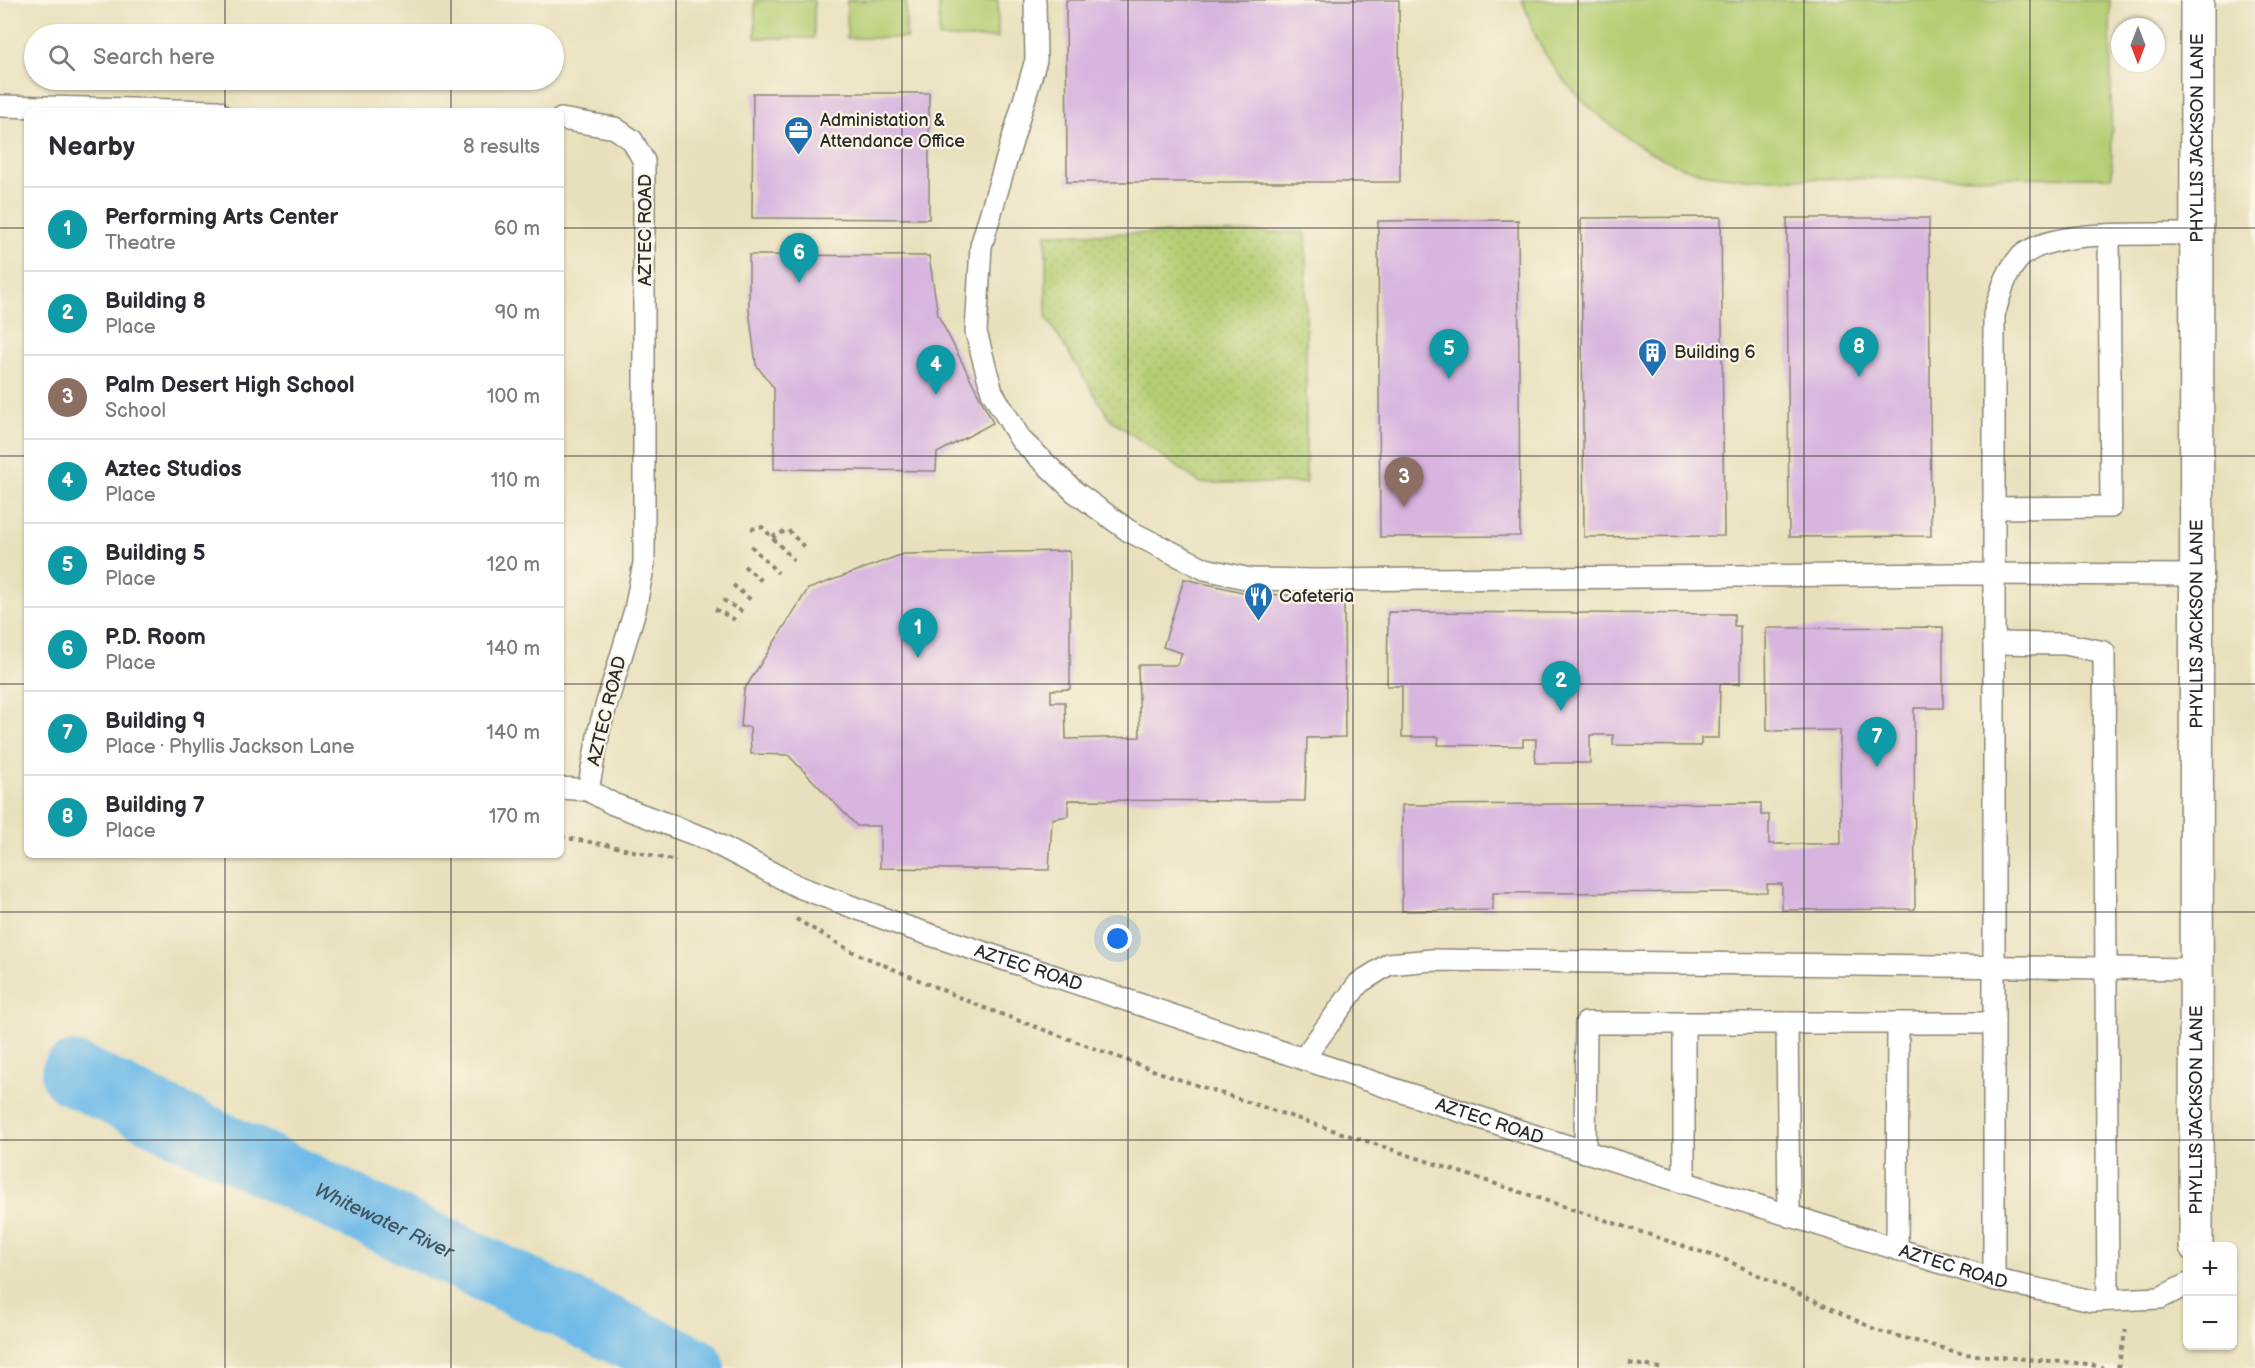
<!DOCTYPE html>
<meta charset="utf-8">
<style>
:root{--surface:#fff;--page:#f7f7f7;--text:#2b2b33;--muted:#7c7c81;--line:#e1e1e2;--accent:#1f6fb2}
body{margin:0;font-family:"Balsamiq Sans",sans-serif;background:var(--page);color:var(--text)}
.controls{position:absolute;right:18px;bottom:18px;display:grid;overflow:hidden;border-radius:9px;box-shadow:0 2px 4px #0004}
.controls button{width:54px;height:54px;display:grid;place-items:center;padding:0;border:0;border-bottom:2px solid var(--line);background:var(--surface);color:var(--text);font:30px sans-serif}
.compass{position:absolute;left:2111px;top:18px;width:54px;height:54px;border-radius:50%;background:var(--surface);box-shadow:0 2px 4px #0004;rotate:180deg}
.you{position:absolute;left:1118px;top:939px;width:21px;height:21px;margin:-15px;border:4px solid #fff;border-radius:50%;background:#1a73e8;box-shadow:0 0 0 9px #1a73e833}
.badge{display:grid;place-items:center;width:39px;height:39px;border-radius:50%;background:var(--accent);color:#fff;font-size:20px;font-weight:700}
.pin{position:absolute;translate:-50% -50px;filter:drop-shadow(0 2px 3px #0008)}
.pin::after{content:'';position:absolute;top:32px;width:21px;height:18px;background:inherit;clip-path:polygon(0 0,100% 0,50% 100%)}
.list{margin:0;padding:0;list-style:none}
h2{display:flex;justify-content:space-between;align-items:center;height:78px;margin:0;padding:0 24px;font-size:26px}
h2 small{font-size:20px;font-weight:400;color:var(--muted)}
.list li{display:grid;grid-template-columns:39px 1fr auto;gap:18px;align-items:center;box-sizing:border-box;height:84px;padding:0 24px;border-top:2px solid var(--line)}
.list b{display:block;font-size:22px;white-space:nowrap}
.list p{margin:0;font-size:20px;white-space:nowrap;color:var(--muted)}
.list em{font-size:20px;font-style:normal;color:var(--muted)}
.icon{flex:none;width:33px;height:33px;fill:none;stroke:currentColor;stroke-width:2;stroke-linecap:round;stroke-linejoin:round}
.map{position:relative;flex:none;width:2255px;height:1368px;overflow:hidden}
.search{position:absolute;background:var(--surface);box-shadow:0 2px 4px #0004;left:24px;top:24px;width:540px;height:66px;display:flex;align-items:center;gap:15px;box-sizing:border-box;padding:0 21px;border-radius:33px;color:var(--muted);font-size:22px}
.panel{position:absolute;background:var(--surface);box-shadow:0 2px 4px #0004;left:24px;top:108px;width:540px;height:750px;border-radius:9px}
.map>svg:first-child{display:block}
</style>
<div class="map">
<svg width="2255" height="1368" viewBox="0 0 2255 1368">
<defs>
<pattern id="grass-dots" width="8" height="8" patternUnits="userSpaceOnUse" patternTransform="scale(1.5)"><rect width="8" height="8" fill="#b4cd72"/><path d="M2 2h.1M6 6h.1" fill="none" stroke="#9bb063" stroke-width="1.8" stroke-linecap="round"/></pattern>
</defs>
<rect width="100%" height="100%" fill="#fcf5e5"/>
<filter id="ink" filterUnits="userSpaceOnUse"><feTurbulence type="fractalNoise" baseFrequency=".0167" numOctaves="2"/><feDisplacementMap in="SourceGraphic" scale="12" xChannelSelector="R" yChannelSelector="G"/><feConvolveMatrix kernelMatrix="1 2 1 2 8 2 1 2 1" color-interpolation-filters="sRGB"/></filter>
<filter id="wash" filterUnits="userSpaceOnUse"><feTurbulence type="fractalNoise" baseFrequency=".008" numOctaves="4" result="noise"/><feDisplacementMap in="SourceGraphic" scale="24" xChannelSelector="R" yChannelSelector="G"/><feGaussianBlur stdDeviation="1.35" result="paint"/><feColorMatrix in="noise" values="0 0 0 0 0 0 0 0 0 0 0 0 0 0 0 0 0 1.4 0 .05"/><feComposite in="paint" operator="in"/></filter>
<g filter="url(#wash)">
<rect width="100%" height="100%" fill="#e8e0bc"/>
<path fill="url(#grass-dots)" stroke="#707c4e" stroke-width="1.5" d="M1306 232V483H1200L1110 419 1046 317V234Z"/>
<path fill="#b4cd72" stroke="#707c4e" stroke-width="1.5" d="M755 0H814V38H755Z
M847 0H906V38H847Z
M939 0H998V38H939Z
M1522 0H2110L2112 177 1746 179C1729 176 1711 176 1695 171 1637 155 1567 97 1539 43 1532 29 1528 14 1522 0Z"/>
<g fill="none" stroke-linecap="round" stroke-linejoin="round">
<path stroke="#6fbbe8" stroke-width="64" id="s1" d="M73 1074 693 1368"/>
</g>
<g id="blocks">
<path fill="#d7b5df" d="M1066 0H1399L1400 182H1067Z
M753 93H929V219L752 218Z
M1721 217 1724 536 1584 537 1581 218Z
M1787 218H1929L1931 536 1789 537Z
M1518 220 1520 536 1380 537 1378 221Z
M749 255 929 256 938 315 993 423 937 453 936 471 774 469V388L756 365 749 310Z
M1070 551V689L1051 690V702H1065L1066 739 1140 737 1138 665H1177L1182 653 1163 647 1184 579 1252 594 1344 597 1345 737 1307 738 1305 801 1068 800V816L1052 819 1049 870 880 868V826H857L788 755 751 754 750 727H741L744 690 808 589 903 554Z
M1388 612 1734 614V626H1740V684H1720L1719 738H1701V746L1613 745V735H1590V763H1535L1536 739H1523V746L1438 745 1439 737H1402V686H1387Z
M1943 627V708H1914L1915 909 1782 910V884H1767V892L1493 893V910L1402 911V805L1761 803V815H1769V844H1841L1840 730 1767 731 1766 628Z"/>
</g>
</g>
<g filter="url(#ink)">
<use href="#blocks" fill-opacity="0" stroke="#8a8674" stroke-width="1.5"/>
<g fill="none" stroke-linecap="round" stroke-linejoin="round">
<defs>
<g id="service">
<path d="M1035 0 1036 60 981 246 976 332 992 392 1021 440 1075 492 1129 531 1205 569 1250 579 1321 580 1956 574 2196 575"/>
<path d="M0 106 218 111"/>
<path id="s2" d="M561 119 615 128 632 140 644 161V563L635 610 600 726 588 790 613 804 707 839 799 887 904 926 1526 1133 1996 1280 2092 1301 2160 1298 2188 1284"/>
<path d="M1994 508 2111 507 2109 235"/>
<path d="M1994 643 2065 644 2104 652 2108 1300"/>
<path d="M561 788 588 790"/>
<path d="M1684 1023V1183"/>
<path d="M1787 1023 1789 1216"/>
<path d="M1303 1059 1359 983 1389 964 1432 960 2196 969"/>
<path d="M1585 1152 1586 1023H1994"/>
<path d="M1897 1249 1898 1023"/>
<path d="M1994 1279V315C2000 295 2006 268 2024 254 2059 228 2153 235 2197 234"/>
</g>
<g id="minor">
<path id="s3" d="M2196 1246 2197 0"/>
</g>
</defs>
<use href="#service" stroke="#8a8674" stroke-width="24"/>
<use href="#minor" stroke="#8a8674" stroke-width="36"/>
<path stroke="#8a8674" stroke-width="4" stroke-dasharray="4.5 4.5" stroke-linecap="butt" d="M751 529 762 527 794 560
M772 537 788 530 806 549
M751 546 778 573
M744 566 764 583
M733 585 751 600
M723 600 743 612
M715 609 739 622
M561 837 607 845 676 861
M796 919 851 951 982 1007 1172 1077 1726 1260 1879 1331 1964 1354 2088 1364 2103 1368
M1629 1363 1660 1368
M2118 1368 2126 1329"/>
<use href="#service" stroke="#fff" stroke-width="21"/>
<use href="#minor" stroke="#fff" stroke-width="33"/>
</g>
</g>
<path fill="none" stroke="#2b2b2b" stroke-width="1.5" stroke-opacity="0.55" d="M225 0V34M451 0V34M676 0V1368M902 0V1368M1128 0V1368M1353 0V1368M1578 0V1368M1804 0V1368M2030 0V1368M225 80V111M451 80V111M0 228H27M561 228H2255M0 456H27M561 456H2255M0 684H27M561 684H2255M225 855V1368M451 855V1368M0 912H2255M0 1140H2255"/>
<defs>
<symbol id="office-pin" viewBox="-11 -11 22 30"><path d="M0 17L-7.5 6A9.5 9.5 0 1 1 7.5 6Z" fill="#1f6fb2" stroke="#fcf5e5"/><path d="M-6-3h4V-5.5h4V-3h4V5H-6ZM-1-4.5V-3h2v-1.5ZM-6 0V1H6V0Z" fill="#fff"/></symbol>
<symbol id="building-pin" viewBox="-11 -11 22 30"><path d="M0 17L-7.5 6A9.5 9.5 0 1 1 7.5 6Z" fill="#1f6fb2" stroke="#fcf5e5"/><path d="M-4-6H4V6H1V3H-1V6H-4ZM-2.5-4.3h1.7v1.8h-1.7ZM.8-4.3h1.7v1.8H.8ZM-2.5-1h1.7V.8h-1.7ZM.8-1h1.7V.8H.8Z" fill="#fff"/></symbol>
<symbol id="restaurant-pin" viewBox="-11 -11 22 30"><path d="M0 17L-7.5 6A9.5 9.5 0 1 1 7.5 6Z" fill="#1f6fb2" stroke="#fcf5e5"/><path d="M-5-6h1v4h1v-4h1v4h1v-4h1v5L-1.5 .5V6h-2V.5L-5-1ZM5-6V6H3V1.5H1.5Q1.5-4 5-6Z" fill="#fff"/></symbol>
</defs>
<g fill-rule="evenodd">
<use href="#office-pin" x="782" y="114" width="33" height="45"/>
<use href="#building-pin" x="1636" y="336" width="33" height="45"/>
<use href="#restaurant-pin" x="1242" y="580" width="33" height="45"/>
</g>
<g text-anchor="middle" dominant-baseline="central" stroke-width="4.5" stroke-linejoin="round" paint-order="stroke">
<g font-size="18" fill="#2b2b2b" stroke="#fcf5e5" text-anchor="start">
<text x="820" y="120">Administation &amp;<tspan x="820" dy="21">Attendance Office</tspan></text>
<text x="1674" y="352">Building 6</text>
<text x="1279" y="596">Cafeteria</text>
</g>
<g font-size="18" fill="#2b2b2b" stroke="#fcf5e5">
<text stroke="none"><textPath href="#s3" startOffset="1108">PHYLLIS JACKSON LANE</textPath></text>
<text transform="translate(645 230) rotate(-90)">AZTEC ROAD</text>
<text stroke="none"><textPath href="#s3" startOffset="622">PHYLLIS JACKSON LANE</textPath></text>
<text transform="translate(607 711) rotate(-76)">AZTEC ROAD</text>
<text stroke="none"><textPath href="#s2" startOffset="1212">AZTEC ROAD</textPath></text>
<text stroke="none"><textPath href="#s3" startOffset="136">PHYLLIS JACKSON LANE</textPath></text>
<text stroke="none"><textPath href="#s2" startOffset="1698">AZTEC ROAD</textPath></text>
<text stroke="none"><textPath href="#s2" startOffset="2184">AZTEC ROAD</textPath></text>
</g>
<g font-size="20" font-style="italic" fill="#3f5664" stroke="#fcf5e5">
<text stroke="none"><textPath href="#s1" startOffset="344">Whitewater River</textPath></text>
</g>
</g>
</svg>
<div class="controls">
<button>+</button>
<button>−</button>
</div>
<svg class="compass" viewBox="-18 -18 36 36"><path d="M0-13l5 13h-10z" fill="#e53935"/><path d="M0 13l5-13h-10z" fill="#7c7c81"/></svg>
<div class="you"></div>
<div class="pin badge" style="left:918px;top:658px;background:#0f9aa8">1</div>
<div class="pin badge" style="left:1561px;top:711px;background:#0f9aa8">2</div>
<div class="pin badge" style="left:1404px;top:507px;background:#8d6e63">3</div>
<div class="pin badge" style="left:936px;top:395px;background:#0f9aa8">4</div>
<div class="pin badge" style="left:1449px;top:379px;background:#0f9aa8">5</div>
<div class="pin badge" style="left:799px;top:283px;background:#0f9aa8">6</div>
<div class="pin badge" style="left:1877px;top:767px;background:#0f9aa8">7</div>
<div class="pin badge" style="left:1859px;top:377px;background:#0f9aa8">8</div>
<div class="search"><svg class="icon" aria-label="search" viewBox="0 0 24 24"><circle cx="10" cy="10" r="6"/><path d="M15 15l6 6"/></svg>Search here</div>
<section class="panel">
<h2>Nearby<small>8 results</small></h2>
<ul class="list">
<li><span class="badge" style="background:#0f9aa8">1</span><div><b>Performing Arts Center</b><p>Theatre</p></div><em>60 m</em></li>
<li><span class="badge" style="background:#0f9aa8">2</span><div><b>Building 8</b><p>Place</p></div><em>90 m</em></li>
<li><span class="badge" style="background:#8d6e63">3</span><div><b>Palm Desert High School</b><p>School</p></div><em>100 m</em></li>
<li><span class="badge" style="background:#0f9aa8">4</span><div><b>Aztec Studios</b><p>Place</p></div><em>110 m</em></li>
<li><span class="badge" style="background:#0f9aa8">5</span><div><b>Building 5</b><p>Place</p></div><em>120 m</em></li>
<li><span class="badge" style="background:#0f9aa8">6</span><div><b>P.D. Room</b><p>Place</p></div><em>140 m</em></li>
<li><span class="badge" style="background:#0f9aa8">7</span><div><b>Building 9</b><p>Place · Phyllis Jackson Lane</p></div><em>140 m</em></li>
<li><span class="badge" style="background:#0f9aa8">8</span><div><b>Building 7</b><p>Place</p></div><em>170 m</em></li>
</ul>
</section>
</div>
